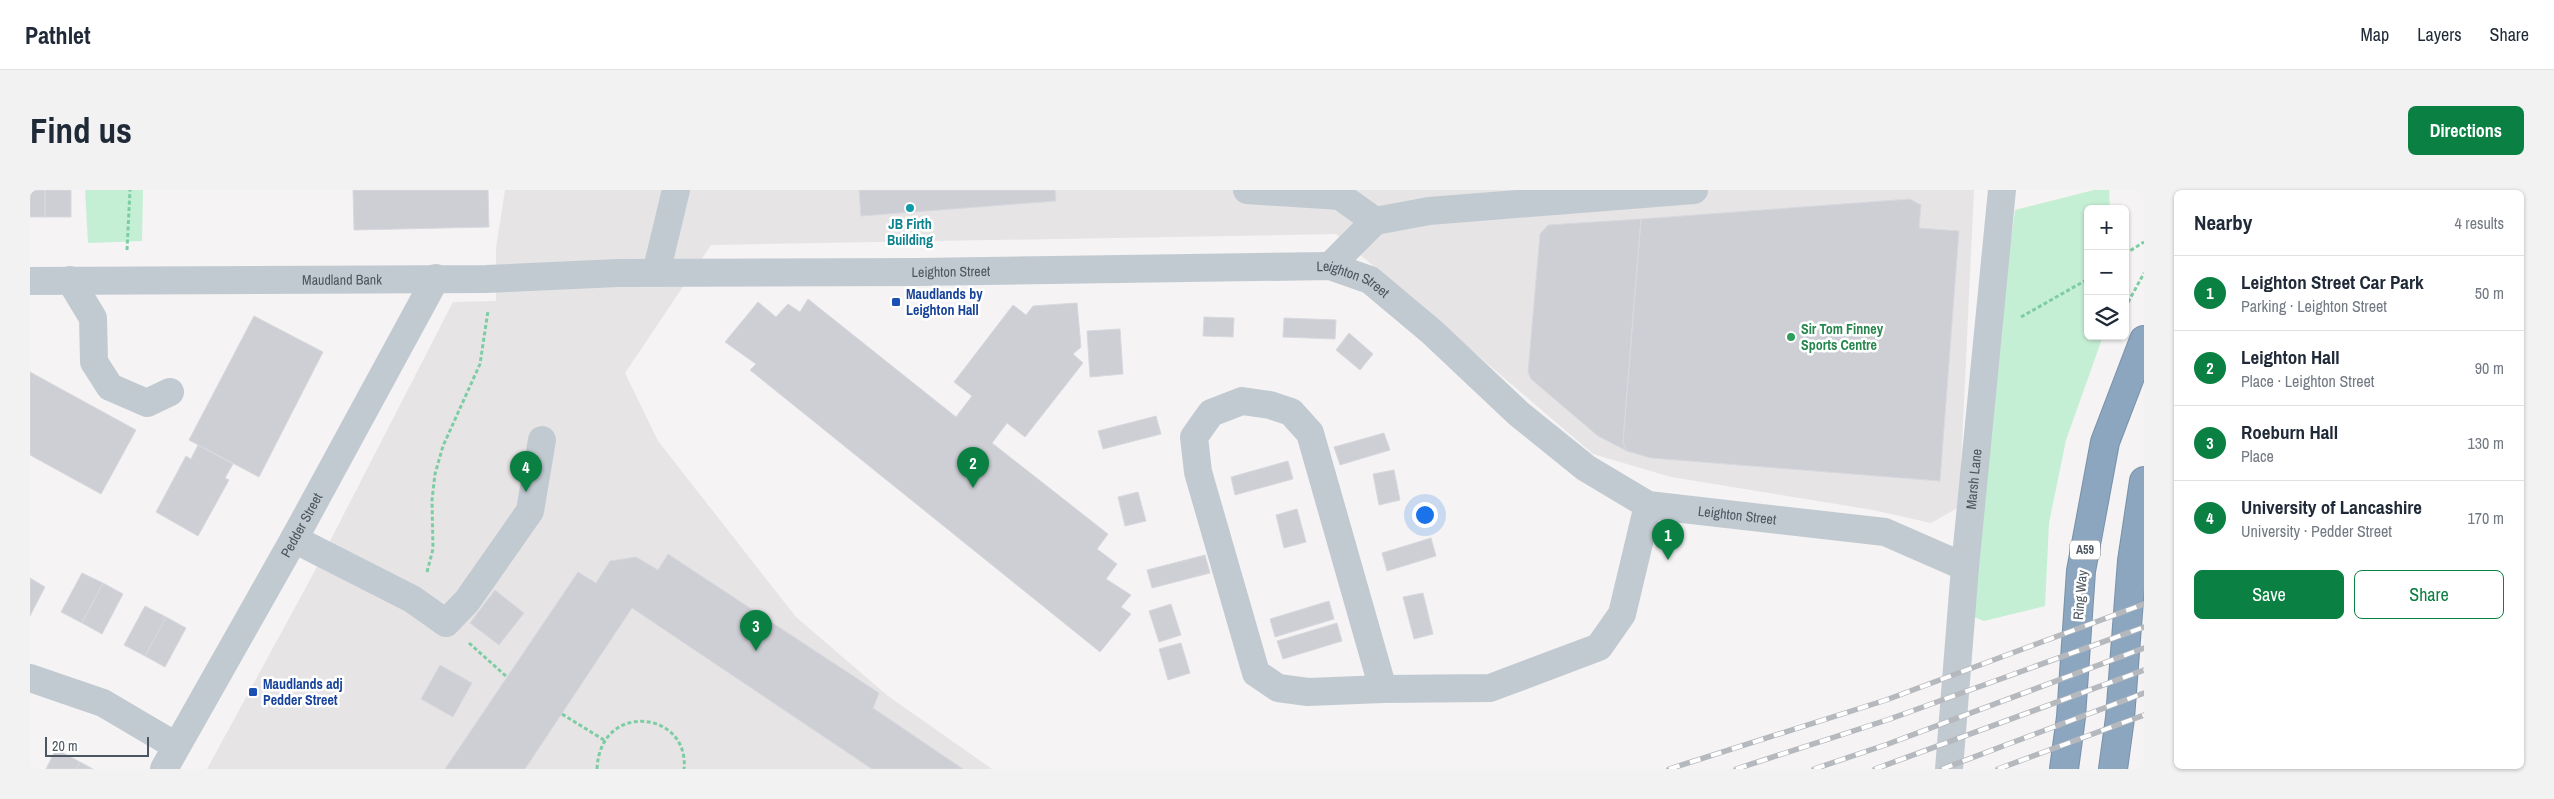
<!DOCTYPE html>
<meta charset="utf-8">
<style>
:root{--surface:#fff;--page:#f2f2f3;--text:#1f2937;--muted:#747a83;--line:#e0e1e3;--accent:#0b8043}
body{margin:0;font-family:"Archivo Narrow",sans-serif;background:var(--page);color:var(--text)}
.controls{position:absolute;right:15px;top:15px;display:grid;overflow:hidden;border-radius:8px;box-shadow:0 1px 4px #0004}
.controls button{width:45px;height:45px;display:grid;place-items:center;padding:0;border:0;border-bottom:1px solid var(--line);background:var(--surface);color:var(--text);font:25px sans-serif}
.scale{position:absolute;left:15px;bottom:12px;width:104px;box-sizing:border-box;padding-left:5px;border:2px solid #4b5660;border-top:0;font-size:14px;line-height:18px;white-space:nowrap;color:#4b5660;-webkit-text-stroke:4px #fff;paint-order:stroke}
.you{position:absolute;left:1394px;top:324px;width:18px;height:18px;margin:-12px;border:4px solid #fff;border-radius:50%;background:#1a73e8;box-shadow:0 0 0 8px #1a73e833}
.badge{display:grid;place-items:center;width:32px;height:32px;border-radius:50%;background:var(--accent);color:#fff;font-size:16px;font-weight:700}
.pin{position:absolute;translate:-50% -41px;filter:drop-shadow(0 1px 2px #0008)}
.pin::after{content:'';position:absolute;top:26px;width:18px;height:15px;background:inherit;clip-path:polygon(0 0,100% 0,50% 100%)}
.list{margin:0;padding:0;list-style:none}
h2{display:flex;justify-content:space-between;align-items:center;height:65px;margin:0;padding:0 20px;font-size:21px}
h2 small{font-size:16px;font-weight:400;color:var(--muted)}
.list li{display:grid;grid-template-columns:32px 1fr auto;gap:15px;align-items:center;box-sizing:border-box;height:75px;padding:0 20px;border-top:1px solid var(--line)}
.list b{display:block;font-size:19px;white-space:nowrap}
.list p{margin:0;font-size:16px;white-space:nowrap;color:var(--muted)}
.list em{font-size:16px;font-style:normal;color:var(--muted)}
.actions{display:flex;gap:10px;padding:15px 20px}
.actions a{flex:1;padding:11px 0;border:1px solid var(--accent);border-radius:8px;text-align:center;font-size:18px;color:var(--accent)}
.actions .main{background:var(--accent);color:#fff}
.icon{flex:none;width:28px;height:28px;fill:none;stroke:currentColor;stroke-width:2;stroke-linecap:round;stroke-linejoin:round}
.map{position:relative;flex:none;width:2114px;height:579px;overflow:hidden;border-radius:8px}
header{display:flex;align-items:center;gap:30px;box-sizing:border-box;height:70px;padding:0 25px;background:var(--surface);border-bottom:1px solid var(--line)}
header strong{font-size:24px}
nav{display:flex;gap:28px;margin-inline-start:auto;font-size:18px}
.intro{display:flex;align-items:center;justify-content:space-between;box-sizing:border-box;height:120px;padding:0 30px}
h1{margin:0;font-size:35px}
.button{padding:12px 22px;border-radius:8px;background:var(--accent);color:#fff;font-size:18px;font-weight:700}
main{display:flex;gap:30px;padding:0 30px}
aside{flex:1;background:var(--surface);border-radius:8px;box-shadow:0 1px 4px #0004}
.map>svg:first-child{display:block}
</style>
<header>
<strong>Pathlet</strong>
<nav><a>Map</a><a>Layers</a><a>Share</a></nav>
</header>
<div class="intro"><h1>Find us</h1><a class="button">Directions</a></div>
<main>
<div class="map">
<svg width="2114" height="579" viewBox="0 0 2114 579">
<rect width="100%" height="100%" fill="#f5f3f3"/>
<path fill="#e6e4e5" d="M475 0H1944L1929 317 1901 333 1843 320 1641 287 1563 264 1306 44 681 55 595 183 628 251 766 427 858 506 962 579H177L281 388 423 112 466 111V58Z"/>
<path fill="#c5efd5" d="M55 0H113L112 51 58 53Z
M2064 0H2079L2080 19H2058V146H2073L2036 250 2019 333 2015 416 1954 431 1931 422 1985 20Z"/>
<path fill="#cdcfd5" stroke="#d7d9de" d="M0 0H15V27H0Z
M15 0H41V27H15Z
M323 0H458L459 37 324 40Z
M829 0H1025L1026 11 831 26Z
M1880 9 1891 15 1889 38 1929 41 1910 291 1621 268 1597 261 1593 253 1594 239 1611 29Z
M1611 29 1594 239 1593 253 1597 261 1568 246 1501 189 1498 182 1510 44 1518 35Z
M778 109 926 227 942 206 924 192 983 115 996 125 1003 116 1047 113 1051 157 1043 164 1053 173 995 247 977 233 962 253 1078 344 1067 359 1087 374 1076 389 1101 405 1091 417 1101 424 1070 462 720 180 726 174 695 152 728 112 746 127 758 114 770 122Z
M224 126 293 162 229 287 159 250Z
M1174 127 1204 128 1203 147 1173 146Z
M1254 128 1306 130 1305 149 1253 147Z
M1090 139 1093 184 1060 187 1057 141Z
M1319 143 1343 164 1330 180 1306 160Z
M0 182 106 240 71 304 0 265Z
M1126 226 1131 244 1073 259 1068 241Z
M1354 243 1360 260 1310 275 1304 257Z
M168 255 203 274 195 288 199 290 168 346 126 322 156 266 161 269Z
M1258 271 1263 289 1205 305 1201 287Z
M1364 280 1370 310 1349 315 1343 284Z
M1108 302 1116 331 1095 336 1088 307Z
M1267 319 1276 352 1254 358 1246 325Z
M1401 348 1406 366 1357 381 1352 363Z
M638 364 849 503 843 518 933 579H842L602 418 495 579H415L548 382 566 393 580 371 606 367 628 380Z
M1175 365 1180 383 1122 398 1117 380Z
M52 383 73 393 52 433 31 422Z
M0 388 15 397 0 426Z
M73 393 93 404 72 444 52 433Z
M465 400 494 423 469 455 440 433Z
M1393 403 1403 444 1384 449 1373 407Z
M1299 411 1304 429 1245 447 1240 429Z
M1141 414 1151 445 1129 452 1119 421Z
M115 416 136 427 115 466 94 455Z
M136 427 156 438 135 477 115 466Z
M1307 433 1312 451 1253 469 1247 451Z
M1151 453 1160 483 1138 490 1129 459Z
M410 475 442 493 423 527 391 509Z
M26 559 50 572 46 579H16Z
M50 572 63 579H46Z"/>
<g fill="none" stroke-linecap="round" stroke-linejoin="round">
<defs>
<path id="highway" d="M2034 579 2041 527 2051 381 2075 252 2114 150
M2083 579 2090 528 2102 371 2114 291"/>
</defs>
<use href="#highway" stroke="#7891ab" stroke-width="30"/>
<path stroke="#7dcda4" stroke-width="3" stroke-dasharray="4 2.5" stroke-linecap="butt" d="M97 60 100 0
M2095 64 2114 52
M2095 118 2114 83
M1991 127 2058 89
M397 382 403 359 402 310 405 284 413 256 450 174 458 121
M439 453 477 487
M532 524 574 550
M567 579C570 510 660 521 654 579"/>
<g stroke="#c2cad1" stroke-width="28">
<path d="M1217 0 1310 6 1345 31"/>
<path d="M1300 76 1345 31 1399 21 1664 0"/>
<path d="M626 83 646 0"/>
<path d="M40 90 63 128 64 172 80 197 117 213 140 202"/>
<path id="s1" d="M0 91 456 89 588 83 889 82 1300 76 1340 90 1402 142 1489 224 1556 278 1618 315 1855 342 1935 377"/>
<path d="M1212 211 1240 215 1261 222 1280 243 1353 499 1278 502 1248 498 1226 483 1168 282 1164 247 1181 223Z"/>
<path d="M264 349 382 409 416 433 437 411 500 321 512 250"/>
<path d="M0 488 73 513 146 556"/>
<path d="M1353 499 1460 498 1569 457 1592 424 1618 315"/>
<path id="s2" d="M134 579 264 349 406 88"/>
<path id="s3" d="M1919 579 1935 377 1972 0"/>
</g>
<use href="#highway" stroke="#8da6bf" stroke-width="28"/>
<defs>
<path id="rail" d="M1639 579 1856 510 2114 414
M1706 579 1857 530 2114 437
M1784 579 1858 554 2114 458
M1845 579 2114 480
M1912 579 2114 503
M1968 579 2114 525"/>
</defs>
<use href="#rail" stroke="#b5b8bd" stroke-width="5.5"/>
<use href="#rail" stroke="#fff" stroke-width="4" stroke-dasharray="11" stroke-linecap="butt"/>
</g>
<circle fill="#0f9aa8" stroke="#fff" stroke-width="2" cx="880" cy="18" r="5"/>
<g fill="#1a4fb4" stroke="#fff" stroke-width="2">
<rect x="861" y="107" width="10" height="10" rx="2.5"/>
<rect x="218" y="497" width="10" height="10" rx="2.5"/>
</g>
<circle fill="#2e9e5b" stroke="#fff" stroke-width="2" cx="1761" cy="147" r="5"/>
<g text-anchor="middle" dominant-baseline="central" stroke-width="5" stroke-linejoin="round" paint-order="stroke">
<rect fill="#fff" stroke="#818990" stroke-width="1" x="2040" y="350.5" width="30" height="19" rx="4"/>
<g font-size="12" font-weight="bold" fill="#4b5660">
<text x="2055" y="360">A59</text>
</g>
<g font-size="14" font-weight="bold" fill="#0d838f" stroke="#fff">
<text x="880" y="34">JB Firth<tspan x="880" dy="16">Building</tspan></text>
</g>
<g font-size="14" fill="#4b5660" stroke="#fff">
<text stroke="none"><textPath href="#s1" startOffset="921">Leighton Street</textPath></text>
<text stroke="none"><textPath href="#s1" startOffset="312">Maudland Bank</textPath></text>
<text stroke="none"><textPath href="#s1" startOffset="1326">Leighton Street</textPath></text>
<text stroke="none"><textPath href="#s3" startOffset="291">Marsh Lane</textPath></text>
<text stroke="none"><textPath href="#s1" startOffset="1791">Leighton Street</textPath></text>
<text stroke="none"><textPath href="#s2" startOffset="280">Pedder Street</textPath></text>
<text transform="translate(2050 405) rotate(-85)">Ring Way</text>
</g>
<g font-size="14" font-weight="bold" fill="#164399" stroke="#fff" text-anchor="start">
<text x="876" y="104">Maudlands by<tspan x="876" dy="16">Leighton Hall</tspan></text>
<text x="233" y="494">Maudlands adj<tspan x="233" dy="16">Pedder Street</tspan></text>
</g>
<g font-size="14" font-weight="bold" fill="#27864d" stroke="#fff" text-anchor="start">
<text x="1771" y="139">Sir Tom Finney<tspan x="1771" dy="16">Sports Centre</tspan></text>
</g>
</g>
</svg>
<div class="controls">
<button>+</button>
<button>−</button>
<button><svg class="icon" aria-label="layers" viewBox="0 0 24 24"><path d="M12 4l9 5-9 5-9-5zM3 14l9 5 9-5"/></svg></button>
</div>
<div class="scale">20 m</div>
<div class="you"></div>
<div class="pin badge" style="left:1638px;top:370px">1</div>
<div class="pin badge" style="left:943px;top:298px">2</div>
<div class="pin badge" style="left:726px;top:461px">3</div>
<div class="pin badge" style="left:496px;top:302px">4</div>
</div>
<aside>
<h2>Nearby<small>4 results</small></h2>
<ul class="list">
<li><span class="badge">1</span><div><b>Leighton Street Car Park</b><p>Parking · Leighton Street</p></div><em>50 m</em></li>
<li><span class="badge">2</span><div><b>Leighton Hall</b><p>Place · Leighton Street</p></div><em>90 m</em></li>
<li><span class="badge">3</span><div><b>Roeburn Hall</b><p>Place</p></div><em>130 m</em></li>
<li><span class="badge">4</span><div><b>University of Lancashire</b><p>University · Pedder Street</p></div><em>170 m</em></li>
</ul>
<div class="actions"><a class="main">Save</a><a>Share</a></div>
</aside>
</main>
